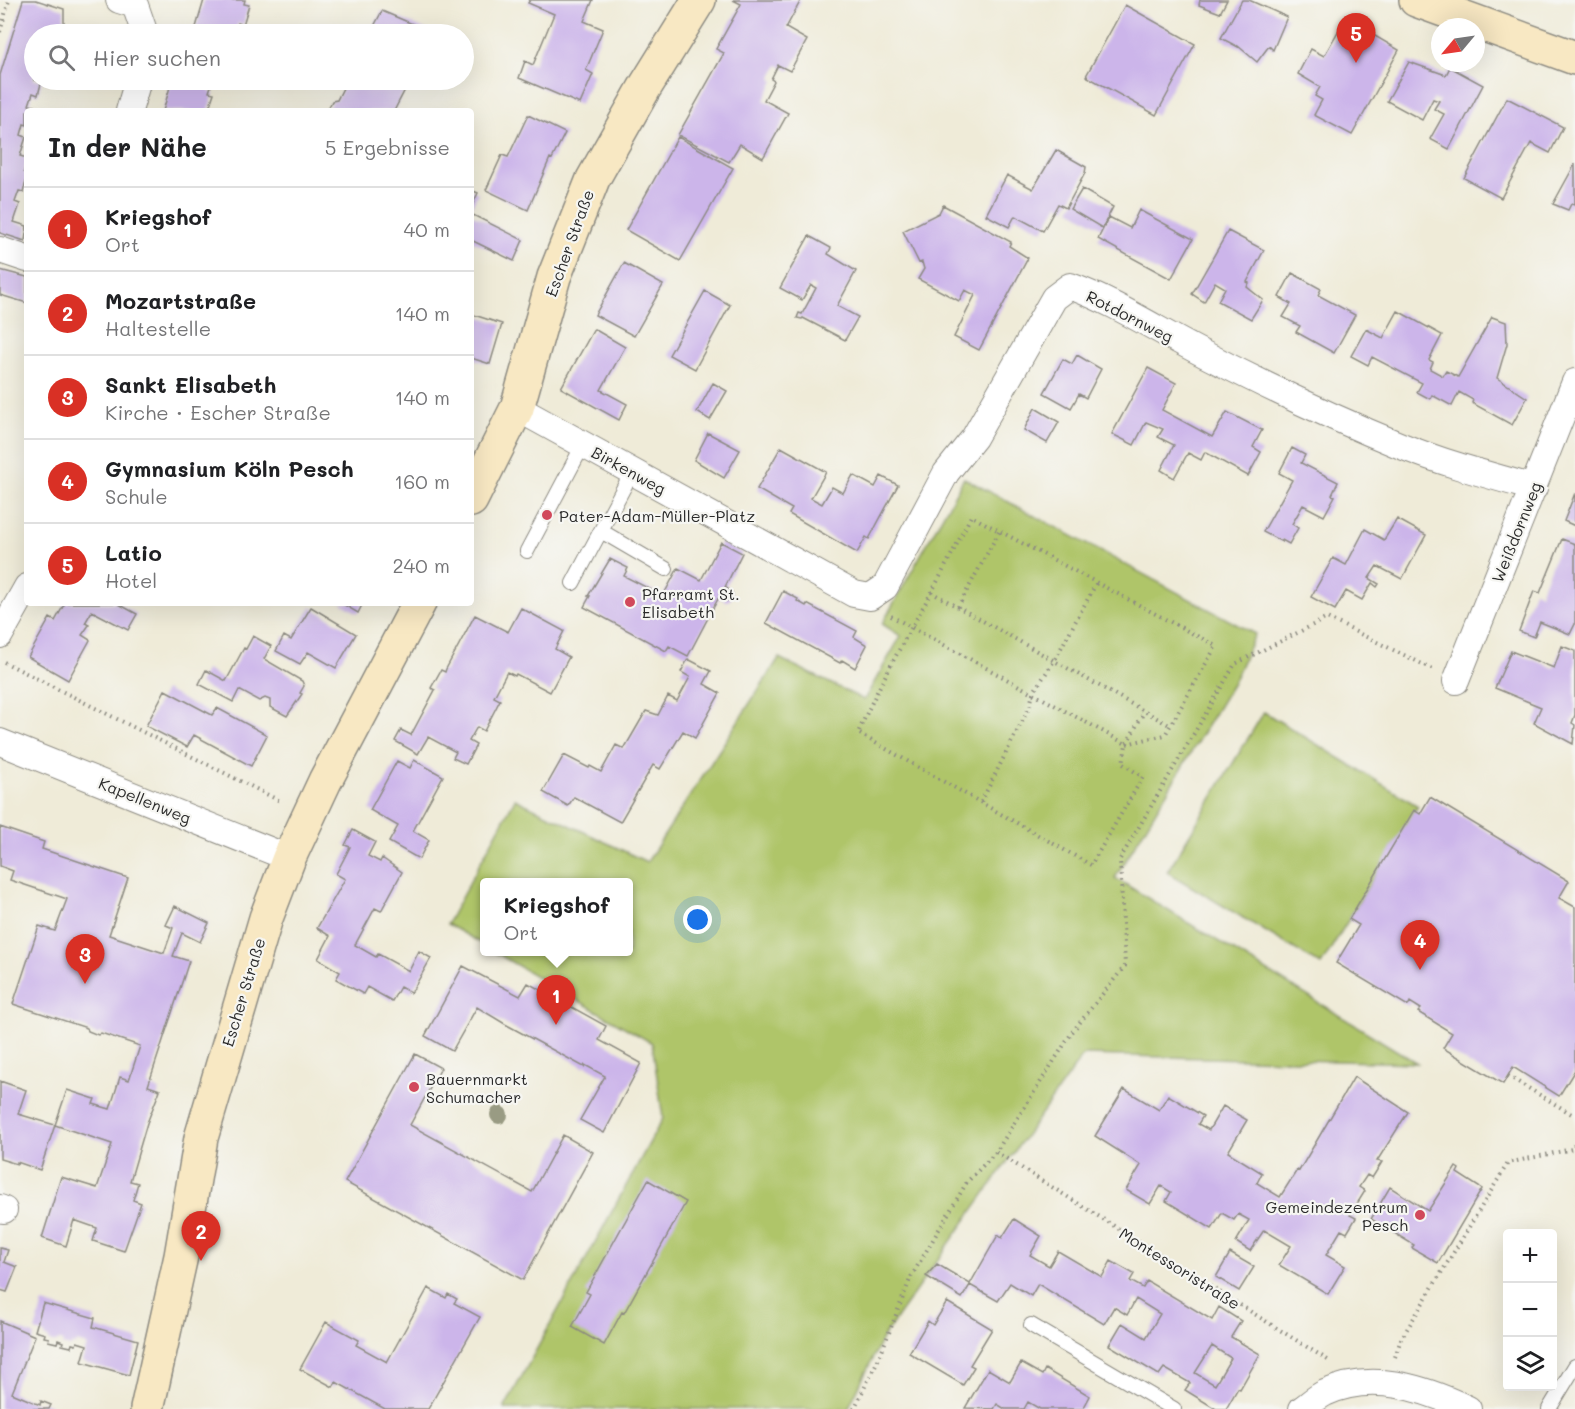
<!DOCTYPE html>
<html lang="de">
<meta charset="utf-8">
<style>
:root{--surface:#fff;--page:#f6f6f6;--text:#202124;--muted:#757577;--line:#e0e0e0;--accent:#d93025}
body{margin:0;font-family:Mali,sans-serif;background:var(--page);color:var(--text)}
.controls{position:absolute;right:18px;bottom:18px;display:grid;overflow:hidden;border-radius:6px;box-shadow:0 6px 24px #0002}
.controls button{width:54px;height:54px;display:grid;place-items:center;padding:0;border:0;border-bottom:2px solid var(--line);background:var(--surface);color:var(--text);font:30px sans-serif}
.compass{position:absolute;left:1431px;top:18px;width:54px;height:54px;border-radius:50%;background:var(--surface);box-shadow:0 6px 24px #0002;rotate:241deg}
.you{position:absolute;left:698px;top:920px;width:21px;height:21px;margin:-15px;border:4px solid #fff;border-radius:50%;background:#1a73e8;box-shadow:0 0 0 9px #1a73e833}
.badge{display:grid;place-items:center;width:39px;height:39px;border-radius:50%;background:var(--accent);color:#fff;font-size:20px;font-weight:700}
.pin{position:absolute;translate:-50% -50px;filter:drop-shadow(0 2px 3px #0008)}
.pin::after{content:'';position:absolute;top:32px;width:21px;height:18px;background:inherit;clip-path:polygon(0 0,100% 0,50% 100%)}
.popup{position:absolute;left:480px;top:878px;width:153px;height:78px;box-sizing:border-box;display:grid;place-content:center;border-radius:6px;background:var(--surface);filter:drop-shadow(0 2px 4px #0005);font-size:20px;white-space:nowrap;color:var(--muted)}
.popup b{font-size:22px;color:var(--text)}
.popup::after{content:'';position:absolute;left:50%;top:100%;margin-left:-12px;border:12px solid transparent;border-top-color:var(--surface)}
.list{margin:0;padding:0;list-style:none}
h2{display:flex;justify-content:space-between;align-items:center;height:78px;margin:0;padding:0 24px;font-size:26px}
h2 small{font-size:20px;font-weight:400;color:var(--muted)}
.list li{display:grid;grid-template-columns:39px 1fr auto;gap:18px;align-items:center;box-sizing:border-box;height:84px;padding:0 24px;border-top:2px solid var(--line)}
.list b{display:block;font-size:22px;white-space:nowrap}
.list p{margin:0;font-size:20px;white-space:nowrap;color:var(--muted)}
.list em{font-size:20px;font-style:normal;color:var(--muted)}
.icon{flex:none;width:33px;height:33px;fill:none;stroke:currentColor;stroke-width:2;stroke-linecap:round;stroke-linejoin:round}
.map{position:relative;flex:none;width:1575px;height:1409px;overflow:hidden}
.search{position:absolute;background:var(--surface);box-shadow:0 6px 24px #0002;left:24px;top:24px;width:450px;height:66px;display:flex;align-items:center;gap:15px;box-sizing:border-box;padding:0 21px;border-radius:33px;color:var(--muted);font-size:22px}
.panel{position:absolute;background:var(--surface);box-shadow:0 6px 24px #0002;left:24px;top:108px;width:450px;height:498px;border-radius:6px}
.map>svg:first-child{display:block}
</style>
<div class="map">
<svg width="1575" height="1409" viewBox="0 0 1575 1409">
<rect width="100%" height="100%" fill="#f6f6f2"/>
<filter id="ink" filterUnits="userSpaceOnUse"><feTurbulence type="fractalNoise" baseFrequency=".0167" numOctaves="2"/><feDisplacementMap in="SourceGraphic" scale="12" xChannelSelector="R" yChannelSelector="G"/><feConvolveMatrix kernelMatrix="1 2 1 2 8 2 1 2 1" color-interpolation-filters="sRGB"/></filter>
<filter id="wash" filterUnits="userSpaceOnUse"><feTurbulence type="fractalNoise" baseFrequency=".008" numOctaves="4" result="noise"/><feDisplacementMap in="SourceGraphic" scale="24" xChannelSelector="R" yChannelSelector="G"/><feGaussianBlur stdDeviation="1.35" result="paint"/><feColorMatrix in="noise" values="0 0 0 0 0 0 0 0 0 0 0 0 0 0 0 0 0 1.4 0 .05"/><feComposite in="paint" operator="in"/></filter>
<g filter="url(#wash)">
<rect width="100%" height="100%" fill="#efebd8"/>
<path fill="#afc569" stroke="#6d784a" stroke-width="1.5" d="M964 478 1255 634 1233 683 1115 878 1417 1063 1083 1055 883 1337 848 1409H504L663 1118 652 1043 494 952H628V882H484V945L447 924 515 799 647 862 779 658 864 700 901 636 882 624Z
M1264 712 1418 806 1321 965 1167 872Z"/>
<g id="blocks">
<path fill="#ccb5ea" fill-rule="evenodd" d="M23 0H36L64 9V33L51 31 49 34H34V80H42L38 95 33 93 29 105 35 106 33 111H27V125L24 124 21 135 26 137 20 156 27 158 24 172 27 173V179L23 192 19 191 15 202 20 204 14 222 27 226 25 241 0 233V75Z
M204 0H245L244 4 249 5 243 25 238 23 235 34H194Z
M530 0H593L584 21 603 29 586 70 593 74 580 104 519 78 525 61 533 65 554 14 528 3Z
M733 0H801L786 28 807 40 790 71 778 65 771 79 774 81 764 100 788 113 763 158 740 144 729 162 678 135 724 53 716 49 741 4Z
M1200 0H1227L1220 13 1199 5Z
M1242 0H1249L1287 17 1273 50 1269 46 1257 62 1238 46V47L1221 38Z
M1125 5 1195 44 1156 115 1086 76Z
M382 11 436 34H370Z
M1340 28 1365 41 1370 33 1399 50 1352 135 1314 115 1322 100 1315 96 1320 87 1298 74 1311 49 1324 56Z
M1409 62 1446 75 1450 67 1483 85 1449 149 1430 139 1444 114 1434 109 1439 101 1433 99 1422 120 1387 101Z
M172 80H213L209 92 214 93 208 111H163Z
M347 80H410L394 111H327L332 101 337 100Z
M1507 98 1563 127 1550 153 1531 143 1501 198 1464 178Z
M528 115 565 133 552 159 550 158 528 210 486 190 502 155 508 157Z
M678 137 733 168 680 261 626 230Z
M1056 150 1086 167 1085 173 1066 208 1058 204 1043 231 1015 216 1009 227 986 215 1007 175 1033 189Z
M1575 164V205L1571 204 1568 210 1553 204Z
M1082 189 1113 207 1102 228 1070 209Z
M471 190 478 193 471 208Z
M943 205 1011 242 1009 246 1028 258 979 350 954 337 975 295 965 290 959 301 918 279 924 269 922 262 919 263 903 231 939 213Z
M1139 210 1193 239 1171 279 1098 239 1109 217 1130 228Z
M471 214 523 240 514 261 471 240Z
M1228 231 1264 250 1247 282 1249 283 1247 287 1263 300 1251 319 1218 301 1225 288 1215 282 1204 302 1192 294Z
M809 236 831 248 828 254 856 271 837 306 858 317 845 340 803 318 802 319 797 318 799 313 802 314 816 288 811 285 802 300 780 288Z
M624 263 663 285 634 336 595 315Z
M0 270 27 277V303L0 295Z
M1292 273 1321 289 1318 295 1355 315 1334 353 1296 332 1300 326 1283 317 1291 304 1279 297Z
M705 291 730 305 695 369 669 355Z
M1398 311 1442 335 1429 360 1433 362 1430 369 1443 376 1446 371 1458 377 1492 317 1506 322 1507 344 1497 378 1527 398 1512 425 1472 403 1473 400 1459 392 1452 406 1432 395 1430 399 1417 392 1422 383 1372 357 1368 365 1351 356 1366 329 1383 338Z
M471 314 502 324 490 364 471 358Z
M594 329 625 347 601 390 627 404 619 420 561 388Z
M1077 355 1101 369 1086 398 1079 394 1071 408 1044 393 1063 359 1072 364Z
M1148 368 1176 383 1162 410 1212 437 1227 412 1262 430 1253 447 1261 452 1248 476 1205 452 1201 460 1188 453 1174 478 1161 470 1174 445 1158 437 1163 429 1146 422 1134 445 1112 434Z
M713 383 727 391 710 420 697 412Z
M1035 408 1059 422 1047 443 1024 430Z
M708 433 740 450 724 478 694 460Z
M781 447 826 472 811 498 822 504 832 487 843 493 853 475 875 487 881 476 898 485 869 539 866 537 857 553 789 514 792 509 757 489Z
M1292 448 1305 455 1301 463 1338 482 1332 495 1335 496 1324 516 1303 505 1292 524 1298 528 1289 544 1282 540V542L1263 532 1292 480 1279 473Z
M1575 493V526L1564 521Z
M1397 519 1426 535 1402 579 1377 566 1369 578 1379 584 1377 587 1372 583 1362 600 1346 591 1335 610 1311 597 1333 558 1346 565 1365 529 1384 540Z
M1562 539 1575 544V624L1570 634 1540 622 1534 637 1519 631 1534 591 1540 593Z
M721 542 742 553 725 587 732 592 733 595 730 600 726 601 719 597 688 656 669 646 666 651 584 607 590 596H588L610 559 628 568 624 576 663 596 678 568 701 580Z
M783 591 798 599 797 601 806 606 807 604 857 631 854 637 867 645 855 668 842 660 840 663 766 623Z
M65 603H117L137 614 128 630 92 611 85 623 89 625 82 635 90 640 68 680 28 657 50 618 55 621Z
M341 603H363L358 613Z
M311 607 356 634 336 668 308 652 300 664 276 651 284 636 291 640Z
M521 608 564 631 555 649 569 657 550 692 516 674 515 676 507 672 494 697 500 700 484 731 477 727 469 741 476 745 466 764 453 758 456 752 428 737 418 754 395 741 401 730 411 735 435 690 431 688 441 670 445 672 446 669 475 615 508 632Z
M253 636 271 646 264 659 302 681 304 686 300 693 302 694 287 716 270 707V700L265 698 259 701 239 690 233 702 199 684 206 670 226 681 244 648 246 649Z
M1562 646 1575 651V715L1572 723 1575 725 1573 744 1534 723 1541 707 1495 688 1511 651 1554 668Z
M688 659 711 671 704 684 720 693 695 738 683 731 660 769 653 765 620 822 574 797 568 806 543 792 564 755 589 768 590 766 601 772 616 745 624 749 646 711 658 715 668 696 677 701 690 677 681 672Z
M165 690 212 715 217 708 267 735 251 766 194 735 187 747 146 726Z
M414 760 443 776 413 831 429 840 419 859 389 842 398 826 370 810 397 761 410 768Z
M1430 797 1569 881 1559 898 1575 907V1070L1559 1096 1513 1067 1503 1084 1443 1048 1452 1033 1418 1012 1421 1009 1410 1002 1408 1006 1336 963 1359 925 1349 919 1414 810 1420 814Z
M0 827 44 842 42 849 128 878 109 935 164 953 173 928 166 925 175 906 209 923 200 942 182 933 173 956 189 961 148 1086 160 1090 147 1123 130 1181 138 1183 133 1200 141 1203 124 1251 93 1241 97 1228 74 1220 66 1246 42 1238 61 1177 97 1188 112 1144 55 1125 67 1090 95 1099 93 1104 110 1109 120 1077 129 1080 140 1046 101 1033 98 1035 88 1031 87 1028 13 1004 39 926 55 931 67 899 10 880 13 871 0 866Z
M353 830 375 842 368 856 380 862 382 858 402 872 381 911 375 908 355 945 376 957 378 954 409 971 419 951 431 958 411 993 400 987 392 1001 367 987 363 994 336 979 340 972 318 959 330 936 317 928 345 879 336 874 350 847 345 845Z
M463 966 520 996 528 983 606 1026 599 1040 641 1063 604 1133 580 1120 605 1076 585 1065 584 1067 505 1024 477 1007 452 1051 425 1036Z
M415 1054 441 1068 410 1125 532 1192 563 1135 593 1152 523 1280 345 1182Z
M1354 1077 1408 1112 1377 1161 1382 1162 1372 1178 1367 1175 1359 1187 1365 1191 1350 1215 1356 1218 1347 1233 1341 1230 1326 1255 1345 1266 1328 1294 1279 1265 1291 1246 1264 1230 1250 1251 1236 1242 1249 1220 1238 1214 1234 1220 1222 1213 1212 1229 1166 1201 1171 1192 1161 1186 1150 1204 1126 1190 1141 1165 1095 1136 1124 1089 1159 1110 1168 1095 1203 1116 1198 1124 1209 1130 1223 1106 1247 1120 1228 1152 1262 1173 1257 1183 1280 1197 1297 1170 1299 1171Z
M0 1081 26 1090 18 1114 55 1125 40 1170 17 1162V1164L0 1159Z
M1456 1167 1459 1169 1457 1173 1482 1189 1438 1263 1412 1248 1414 1245 1371 1219 1390 1187 1428 1211Z
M648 1180 686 1202 624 1313 622 1312 604 1345 572 1327 590 1294 586 1292Z
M1014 1219 1041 1236 1030 1255 1049 1266 1058 1251 1102 1277 1111 1261 1134 1274 1130 1281 1143 1288 1147 1281 1212 1320 1219 1307 1241 1321 1231 1337 1260 1354 1240 1389 1238 1388 1226 1409H1216L1185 1390 1190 1383 1164 1368 1159 1375 1109 1345 1122 1323 1146 1338 1160 1314 1136 1299 1127 1315 1114 1307 1104 1324 1038 1284 1031 1296 1010 1283 998 1301 970 1285 962 1298 926 1276 937 1264 970 1284 998 1235 1002 1238ZM1212 1346 1231 1358 1215 1385 1195 1373Z
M0 1248 8 1250 4 1262 17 1267 7 1292 0 1290Z
M1230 1253 1254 1267 1239 1291 1216 1277Z
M428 1288 446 1298 448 1294 457 1299 454 1303 480 1317 428 1409H385L336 1382 333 1387 300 1369 326 1322 359 1340 356 1345 387 1362Z
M947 1302 992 1329 970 1365 974 1367 963 1385 909 1353 928 1321 933 1325Z
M43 1303 95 1318 93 1327 138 1340 129 1375 82 1362 87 1345 77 1342 76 1345 72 1344 71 1347 62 1345 63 1342 58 1340 57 1343 48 1341 49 1338 44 1337 45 1334 35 1331Z
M0 1321 35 1336 12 1393 40 1405 41 1401 51 1405 49 1409H0Z
M1021 1363 1042 1375 1045 1369 1090 1396 1083 1409H1040L1028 1402 1024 1409H1005L997 1404 994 1409 965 1408 988 1369 1010 1382Z"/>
</g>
</g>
<g filter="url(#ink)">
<use href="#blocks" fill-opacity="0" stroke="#8d8b82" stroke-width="1.5"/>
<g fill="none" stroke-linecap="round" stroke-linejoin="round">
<defs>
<path id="lane" d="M601 531 666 569
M527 551 583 445
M573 583 632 472
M1031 1325 1174 1409
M1549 1409 1575 1366"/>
<path id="street" d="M119 0 135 5 145 34
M129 111 138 80
M0 250 27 259
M517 408 854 594 870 597 885 587 946 473 974 438 1054 298 1070 286C1117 303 1160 332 1204 354 1268 387 1333 418 1399 445 1443 463 1488 475 1534 488
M0 635 27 587
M1456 681 1575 382
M0 742 289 858
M0 1208 4 1210
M1302 1409C1309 1404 1317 1397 1325 1393 1372 1371 1424 1388 1468 1409"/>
<path id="secondary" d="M1416 0 1575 58
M471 500 517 408 554 277 593 179 645 87 699 0
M147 1409 181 1256 201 1138 266 918 289 858 325 781 419 603"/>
</defs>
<use href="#lane" stroke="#8d8b82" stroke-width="16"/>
<use href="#street" stroke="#8d8b82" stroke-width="28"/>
<use href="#secondary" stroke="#8d8b82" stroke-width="36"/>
<path stroke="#8d8b82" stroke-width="4" stroke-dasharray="1.5 4.5" stroke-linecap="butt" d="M0 32 9 0
M931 592 1171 726
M958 607 1000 530
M891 616 911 627 1126 744 1123 764 1143 777 1091 865 858 733C879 684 905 639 931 593 945 568 958 542 971 516L1216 646 1165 735 1126 744
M4 662 282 802
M1127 743 1144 712
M981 802 1030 706 1033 693 1054 661 1097 582
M1508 1076 1575 1116
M996 1152 1331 1362
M1395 1357 1401 1339 1508 1163 1572 1149 1575 1144
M854 1409 879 1358 911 1277 967 1182 996 1152 1073 1031 1125 966 1120 859 1235 664 1327 618 1433 669"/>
<use href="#lane" stroke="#fff" stroke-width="14"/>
<use href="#street" stroke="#fff" stroke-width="26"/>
<use href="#secondary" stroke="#f8e8c3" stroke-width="33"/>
</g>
<circle fill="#999b83" cx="499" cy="1115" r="9"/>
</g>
<g fill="#d1495b" stroke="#f6f6f2" stroke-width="2">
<circle cx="547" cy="515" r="6"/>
<circle cx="630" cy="602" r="6"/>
<circle cx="414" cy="1087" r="6"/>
<circle cx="1420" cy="1215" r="6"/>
</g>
<g text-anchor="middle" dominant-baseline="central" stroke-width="4.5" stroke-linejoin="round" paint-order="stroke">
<g font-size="16" fill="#2b2b2b" stroke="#f6f6f2">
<text transform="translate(569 243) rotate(-70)">Escher Straße</text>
<text transform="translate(1130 316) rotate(27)">Rotdornweg</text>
<text transform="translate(629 470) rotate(29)">Birkenweg</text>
<text transform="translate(1516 532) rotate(-68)">Weißdornweg</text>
<text transform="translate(145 800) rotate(22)">Kapellenweg</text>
<text transform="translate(243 992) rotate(-73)">Escher Straße</text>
<text transform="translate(1180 1268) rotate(32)">Montessoristraße</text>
</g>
<g font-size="16" fill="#2b2b2b" stroke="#f6f6f2" text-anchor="start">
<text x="559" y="515">Pater-Adam-Müller-Platz</text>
<text x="642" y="593">Pfarramt St.<tspan x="642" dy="18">Elisabeth</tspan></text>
<text x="426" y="1078">Bauernmarkt<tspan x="426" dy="18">Schumacher</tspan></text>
<text x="1408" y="1206" text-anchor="end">Gemeindezentrum<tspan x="1408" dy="18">Pesch</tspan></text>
</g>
</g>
</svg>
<div class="controls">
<button>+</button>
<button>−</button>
<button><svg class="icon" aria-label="layers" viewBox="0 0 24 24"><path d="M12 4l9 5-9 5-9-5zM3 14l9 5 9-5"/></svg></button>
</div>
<svg class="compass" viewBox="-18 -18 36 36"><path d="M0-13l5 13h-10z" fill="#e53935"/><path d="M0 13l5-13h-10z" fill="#757577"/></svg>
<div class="you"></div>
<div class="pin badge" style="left:556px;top:1025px">1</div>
<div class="popup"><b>Kriegshof</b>Ort</div>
<div class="pin badge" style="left:201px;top:1261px">2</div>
<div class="pin badge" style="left:85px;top:984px">3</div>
<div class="pin badge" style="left:1420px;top:970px">4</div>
<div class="pin badge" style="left:1356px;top:63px">5</div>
<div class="search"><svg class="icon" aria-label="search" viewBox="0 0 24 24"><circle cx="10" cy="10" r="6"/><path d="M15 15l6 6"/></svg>Hier suchen</div>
<section class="panel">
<h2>In der Nähe<small>5 Ergebnisse</small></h2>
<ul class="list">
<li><span class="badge">1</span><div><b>Kriegshof</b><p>Ort</p></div><em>40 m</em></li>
<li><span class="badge">2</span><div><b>Mozartstraße</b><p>Haltestelle</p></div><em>140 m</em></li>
<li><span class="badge">3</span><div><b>Sankt Elisabeth</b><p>Kirche · Escher Straße</p></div><em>140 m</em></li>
<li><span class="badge">4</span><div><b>Gymnasium Köln Pesch</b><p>Schule</p></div><em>160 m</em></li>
<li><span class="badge">5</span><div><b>Latio</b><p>Hotel</p></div><em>240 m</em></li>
</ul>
</section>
</div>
